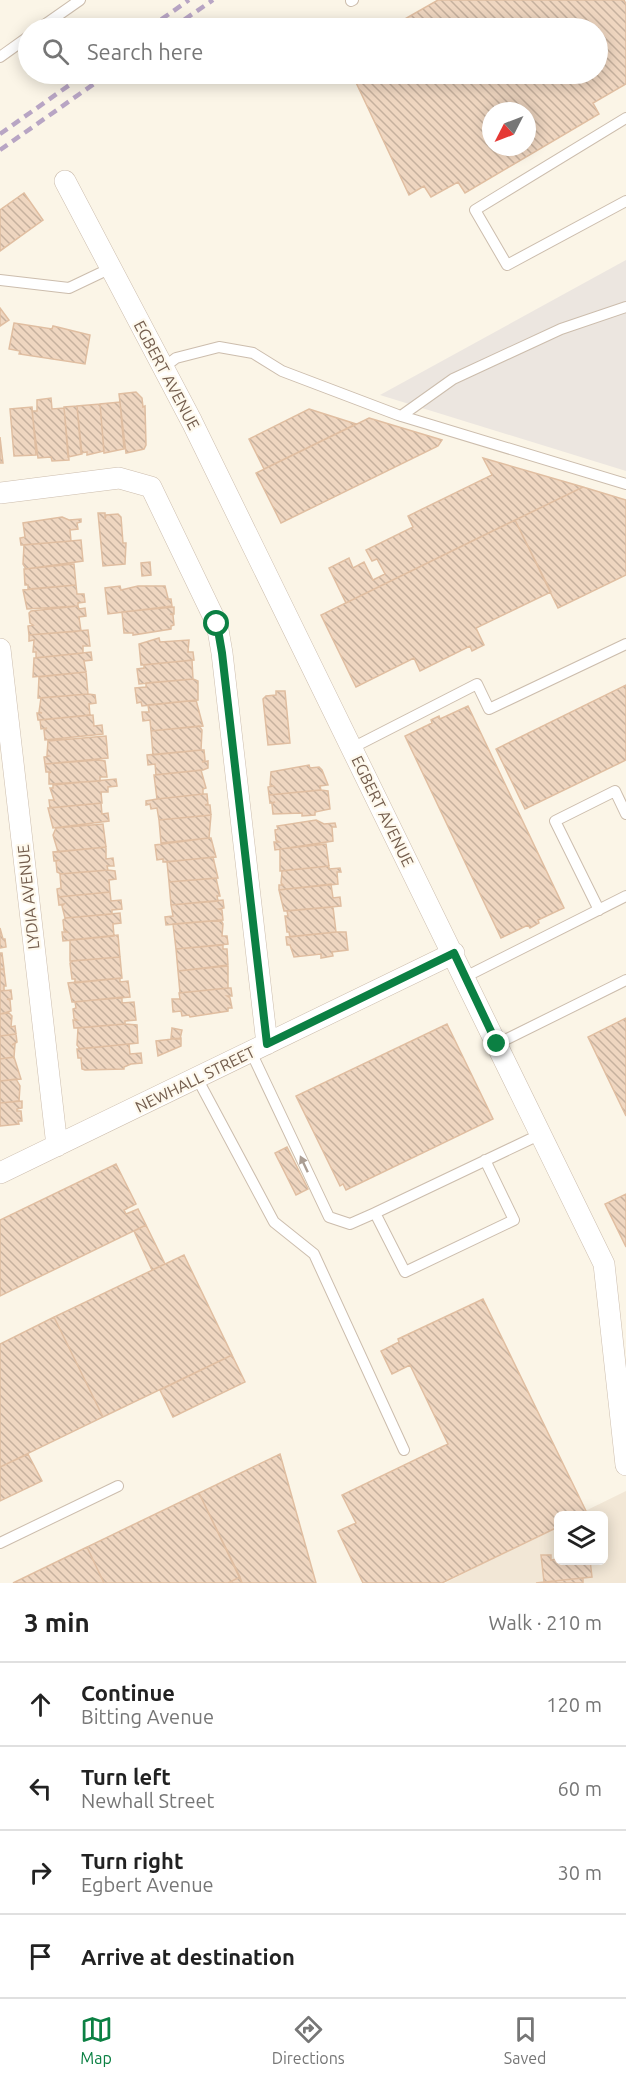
<!DOCTYPE html>
<meta charset="utf-8">
<style>
:root{--surface:#fff;--page:#f6f6f6;--text:#222;--muted:#767676;--line:#e0e0e0;--accent:#0b8043}
body{margin:0;font-family:Ubuntu,sans-serif;background:var(--page);color:var(--text)}
.controls{position:absolute;right:18px;bottom:18px;display:grid;overflow:hidden;border-radius:9px;box-shadow:0 3px 15px #0003}
.controls button{width:54px;height:54px;display:grid;place-items:center;padding:0;border:0;border-bottom:2px solid var(--line);background:var(--surface);color:var(--text);font:30px sans-serif}
.compass{position:absolute;left:482px;top:102px;width:54px;height:54px;border-radius:50%;background:var(--surface);box-shadow:0 3px 15px #0003;rotate:228deg}
.stop{position:absolute;width:18px;height:18px;margin:-14px;border:4px solid #0b8043;border-radius:50%;background:#fff}
.stop.end{background:#0b8043;border-color:#fff;box-shadow:0 2px 6px #0008}
.list{margin:0;padding:0;list-style:none}
h2{display:flex;justify-content:space-between;align-items:center;height:78px;margin:0;padding:0 24px;font-size:26px}
h2 small{font-size:20px;font-weight:400;color:var(--muted)}
.list li{display:grid;grid-template-columns:39px 1fr auto;gap:18px;align-items:center;box-sizing:border-box;height:84px;padding:0 24px;border-top:2px solid var(--line)}
.list b{display:block;font-size:22px;white-space:nowrap}
.list p{margin:0;font-size:20px;white-space:nowrap;color:var(--muted)}
.list em{font-size:20px;font-style:normal;color:var(--muted)}
.icon{flex:none;width:33px;height:33px;fill:none;stroke:currentColor;stroke-width:2;stroke-linecap:round;stroke-linejoin:round}
.map{position:relative;flex:none;width:626px;height:1583px;overflow:hidden}
.search{position:absolute;background:var(--surface);box-shadow:0 3px 15px #0003;left:18px;right:18px;top:18px;height:66px;display:flex;align-items:center;gap:15px;box-sizing:border-box;padding:0 21px;border-radius:33px;color:var(--muted);font-size:22px}
.sheet{height:414px;background:var(--surface)}
nav{display:flex;justify-content:space-around;align-items:center;box-sizing:border-box;height:84px;border-top:2px solid var(--line);background:var(--surface);font-size:16px;color:var(--muted)}
nav a{display:grid;justify-items:center;gap:3px}
nav .on{color:var(--accent)}
.map>svg:first-child{display:block}
</style>
<div class="map">
<svg width="626" height="1583" viewBox="0 0 626 1583">
<defs>
<pattern id="building-back-hatch" width="6" height="6" patternUnits="userSpaceOnUse" patternTransform="scale(1.5)"><rect width="6" height="6" fill="#efd6c0"/><path d="M-1 5l2 2M0 0l6 6M5-1l2 2" fill="none" stroke="#c6b19e"/></pattern>
</defs>
<rect width="100%" height="100%" fill="#fbf5e7"/>
<path fill="#f2e7d6" d="M626 1491V1583H445L558 1525V1560H604V1516L577 1515Z"/>
<path fill="#ece6e0" d="M626 260V471L380 395Z"/>
<path fill="url(#building-back-hatch)" stroke="#e0bea1" stroke-width="1.5" fill-rule="evenodd" d="M438 0H624L626 4V84L593 103 599 114 465 193 458 182 431 197 424 186 409 195 352 74H598V28H389ZM491 111H527V147H491Z
M24 193 43 220 0 251V210Z
M0 308 9 320 0 326Z
M14 323 52 329 53 326 90 335 85 364 19 354 20 351 9 349Z
M136 392 142 398 143 407 145 406 146 445 144 449 126 453 119 394Z
M51 398 52 409 64 408 69 460 52 461 51 457 38 458 32 411H37V400Z
M120 402 124 449 104 453 100 404Z
M100 404 104 451 87 455V452L81 453 77 406Z
M77 406 82 454 68 457 64 407Z
M32 407 36 455 14 456 10 409Z
M309 409 356 424 264 469 249 439Z
M369 418 442 440 438 446 281 523 256 473Z
M0 437 3 463H0Z
M483 458 583 487 346 603 329 568 349 558 353 568 364 562 373 580 385 574 377 559 372 561 366 550 413 527 408 516 492 475Z
M583 487 626 500V575L558 608 515 520Z
M98 513H105V519L106 515 118 514 121 517 123 543H126L125 564 103 566Z
M62 517 69 520 81 519V522L77 523 78 529 70 530 71 541 21 545 20 538 25 537 23 523Z
M515 520 551 592 476 628 484 645 472 651 470 646 420 671 414 658 356 687 321 615Z
M81 540 83 561 26 569 23 564 24 545Z
M150 562 151 575 142 576 141 563Z
M74 564 76 585 28 589V585H25L24 569Z
M76 585 77 594H84L85 602 78 603V606L27 609 23 590Z
M120 586 121 590 138 586H165L168 598 166 599H171L172 606 108 614 105 588Z
M78 606 79 609 85 608 86 616 79 617 81 631 29 635 28 626 33 625 30 623 29 613 31 611Z
M174 607V614H170L173 615 174 625 171 626V629L133 635V633H124L122 612Z
M88 630 90 646H83V653L36 658V652H33L34 640 29 641V635Z
M159 638 160 642 189 640 188 652H193L194 660 141 665 139 644Z
M91 652 92 660 84 661 86 672 33 677 34 658Z
M192 660 193 679 139 684 137 669 144 668V665Z
M86 672 88 694 38 698 39 677Z
M193 679 198 681V700L142 706 141 702 137 703 135 688 146 687V683Z
M626 685V760L525 809 496 749Z
M276 691H285L290 743 268 745 263 699 266 696 276 695Z
M88 694 95 695 96 703 89 704 90 715 38 720 37 713H42L39 712 41 698Z
M196 700 203 726 151 731 150 720 143 721 142 712H149L148 705Z
M468 706 564 908 538 920 539 923 530 928 528 925 501 938 405 736 432 723 431 720 439 716 440 719Z
M93 715 94 726 102 725 103 734 45 740 44 730 47 728 41 729 40 720Z
M199 726 202 730 201 750 153 755 151 731Z
M106 736 108 758 45 764 44 757 49 756 47 755 48 741Z
M201 750H204L205 760 202 762 208 761V768L203 770 156 775 155 764 148 765 147 755Z
M98 760 105 761 107 777H100V781L49 784V773L51 772H46L45 764Z
M309 765 310 768 319 767 322 770 328 785 320 786 321 790 269 795 268 787 273 786 270 785 271 772Z
M201 770 206 788 203 789V794L157 799 154 775Z
M116 779 117 786 108 787V792H101L102 803 50 808 49 800H54L50 788H53V785Z
M320 790 328 791 330 809 315 812V815L302 816V813L273 814 272 804 275 802 270 803 269 795Z
M203 794H207L208 804 205 805H210L211 815 159 820 157 808 151 809 150 804 146 805V801L157 799Z
M101 803 102 814 108 813 109 821 53 828 48 808Z
M211 815 209 838 161 843 159 820Z
M316 820 324 824 335 823 336 827H332L333 841 275 850 274 842H279L276 840 275 830 278 829 277 826Z
M103 824 106 847 58 852 53 835 56 828Z
M209 838H211L216 857 163 862V859L157 860 155 845Z
M326 844 329 866 280 871V849Z
M106 847V859L113 858 114 866H107L108 870 61 874 57 872 56 861 60 860 54 861 53 852Z
M213 857 218 878 169 882 167 862Z
M329 866V869L340 868 341 872H337L338 884 279 890V885H283L281 883 282 871Z
M108 870 115 871 116 879 109 880 110 892 58 897 57 889 61 888 60 874Z
M216 878 220 896H217L218 901 171 905 169 882Z
M331 884 333 898 340 897 341 906 284 911 279 890Z
M110 892 111 901 121 900 122 909 112 910V914L65 918 62 906 64 904 59 905 58 897Z
M223 900 224 908 219 909 222 910 223 920 166 925 165 917 173 916 171 905Z
M333 907 336 932 290 937 289 932H287L285 916H288L287 911Z
M120 913 121 923 113 924 114 936 63 941 62 932H67L64 930 63 920 66 918Z
M221 920 223 924 222 936H227L228 944 176 949 173 924Z
M0 928 3 939H5L6 947 0 948Z
M336 932H346L348 950 332 952 333 956 321 958V954L294 957 290 945H287L286 937Z
M118 935 120 957 70 961V940Z
M223 945V949H227L228 965 178 971 176 949Z
M0 953H2L4 969H0Z
M120 957 122 978 75 983V979H72L70 963 73 961Z
M228 966V988L180 993 178 971Z
M0 969 4 970 6 986H4V991H0Z
M120 978V982L128 981 130 997 72 1002 68 983Z
M228 988H231L232 996H227L230 998 232 1008H228V1011L190 1017 189 1015 182 1016 181 1011 173 1012 172 999H180L179 993Z
M11 990 12 999H7L10 1000 11 1011 0 1014V991Z
M122 997V1003L134 1002 136 1020 125 1021V1024L74 1028 73 1020H77L74 1018 73 1009 76 1008 75 1002Z
M9 1013 12 1016 11 1027 15 1026 16 1034 0 1036V1014Z
M626 1018V1116L588 1037Z
M125 1024 137 1025 138 1043 80 1049 77 1045 78 1028Z
M447 1024 493 1119 346 1190 343 1184 340 1186 296 1096Z
M172 1028 182 1030 180 1039 171 1038Z
M16 1034 17 1042 12 1045 15 1044 14 1057 0 1059V1036Z
M181 1038V1046L158 1056 156 1041Z
M129 1044 130 1054 141 1053 142 1063 131 1064 124 1067V1069L85 1070 82 1069 81 1058H78L77 1049Z
M14 1057 21 1079 0 1081V1059Z
M16 1079 20 1086 19 1101 0 1103V1081Z
M22 1101V1108L17 1109V1111H21L22 1121H18L19 1124 0 1126V1103Z
M287 1147 308 1189 296 1195 275 1153Z
M116 1164 136 1204 124 1210 126 1214 138 1209 146 1225 0 1296V1220Z
M626 1194V1247L605 1204Z
M146 1225 165 1264 152 1270 134 1231Z
M184 1255 232 1355 103 1417 54 1317Z
M483 1299 587 1513 558 1516V1527L442 1583H363L338 1531 356 1523 342 1495 448 1444 410 1365 392 1374 381 1351 399 1342 398 1339Z
M54 1317 103 1417 0 1467V1344Z
M232 1355 245 1382 173 1417 160 1390Z
M28 1454 42 1481 0 1501V1467Z
M280 1454 316 1583H242L199 1493Z
M199 1493 240 1577 228 1583H104L87 1547Z
M87 1547 104 1583H13Z
M556 1547H558V1560H590L592 1577 544 1582 541 1555H551V1560L557 1559Z
M240 1577 242 1583H228Z
M583 1578V1583H536L544 1582Z"/>
<g fill="none" stroke-linecap="round" stroke-linejoin="round">
<defs>
<path id="service" d="M351 1 353 0
M40 28 80 0
M0 57 28 37
M626 118 475 210 507 265 626 201
M0 280 69 288 111 268
M163 368 176 358 219 347 253 353 282 371 398 415 626 484
M401 416 453 379 561 329 626 307
M352 748 477 684 489 709 626 644
M599 910 555 821 615 791 626 814
M465 977 626 896
M497 1044 626 980
M251 1052 329 1217 350 1224 375 1213
M197 1078 274 1222 314 1254 404 1450
M485 1160 514 1220 405 1272 375 1213 541 1134
M0 1543 118 1486"/>
<path id="minor" d="M65 181 192 422 604 1264 626 1465
M0 493 119 478 151 487 217 624 222 653 267 1044
M0 649 57 1146
M0 1173 454 953"/>
</defs>
<use href="#service" stroke="#ccbdad" stroke-width="12"/>
<use href="#minor" stroke="#ccbdad" stroke-width="22"/>
<use href="#service" stroke="#fff" stroke-width="10"/>
<use href="#minor" stroke="#fff" stroke-width="21"/>
<path stroke="#b8a5c4" stroke-width="4.5" stroke-dasharray="9 6" stroke-linecap="butt" d="M149 28 189 0
M172 28 213 0
M0 134 85 74
M0 150 108 74"/>
</g>
<defs><path id="oneway-solid" d="M-6-.8H1V-3.2L6.5 0L1 3.2V.8H-6Z" transform="scale(1.5)"/></defs>
<use fill="#ab9e94" href="#oneway-solid" transform="translate(304 1164) rotate(-115)"/>
<g fill="none" stroke-linecap="round" stroke-linejoin="round">
<path stroke="#0b8043" stroke-width="8" d="M217 624 222 653 267 1044 454 953 497 1044"/>
</g>
<g text-anchor="middle" dominant-baseline="central" stroke-width="4.5" stroke-linejoin="round" paint-order="stroke">
<g font-size="16" fill="#735d4d" stroke="#fef9ed">
<text transform="translate(167 375) rotate(62)">EGBERT AVENUE</text>
<text transform="translate(383 811) rotate(64)">EGBERT AVENUE</text>
<text transform="translate(28 897) rotate(-96)">LYDIA AVENUE</text>
<text transform="translate(195 1079) rotate(-26)">NEWHALL STREET</text>
</g>
</g>
</svg>
<div class="controls">
<button><svg class="icon" aria-label="layers" viewBox="0 0 24 24"><path d="M12 4l9 5-9 5-9-5zM3 14l9 5 9-5"/></svg></button>
</div>
<svg class="compass" viewBox="-18 -18 36 36"><path d="M0-13l5 13h-10z" fill="#e53935"/><path d="M0 13l5-13h-10z" fill="#767676"/></svg>
<div class="stop" style="left:217px;top:624px"></div>
<div class="stop end" style="left:497px;top:1044px"></div>
<div class="search"><svg class="icon" aria-label="search" viewBox="0 0 24 24"><circle cx="10" cy="10" r="6"/><path d="M15 15l6 6"/></svg>Search here</div>
</div>
<section class="sheet">
<h2>3 min<small>Walk · 210 m</small></h2>
<ul class="list">
<li><svg class="icon" aria-label="ahead" viewBox="0 0 24 24"><path d="M12 20V5M6 11l6-6 6 6"/></svg><div><b>Continue</b><p>Bitting Avenue</p></div><em>120 m</em></li>
<li><svg class="icon" aria-label="left" viewBox="0 0 24 24"><path d="M17 20v-9H6M10 6l-5 5 5 5"/></svg><div><b>Turn left</b><p>Newhall Street</p></div><em>60 m</em></li>
<li><svg class="icon" aria-label="right" viewBox="0 0 24 24"><path d="M7 20v-9h11M14 6l5 5-5 5"/></svg><div><b>Turn right</b><p>Egbert Avenue</p></div><em>30 m</em></li>
<li><svg class="icon" aria-label="arrive" viewBox="0 0 24 24"><path d="M6 21V4h12l-3 4 3 4H6"/></svg><div><b>Arrive at destination</b></div></li>
</ul>
</section>
<nav>
<a class="on"><svg class="icon" aria-label="map" viewBox="0 0 24 24"><path d="M3 6l6-2 6 2 6-2v14l-6 2-6-2-6 2zM9 4v14M15 6v14"/></svg>Map</a>
<a><svg class="icon" aria-label="directions" viewBox="0 0 24 24"><path d="M12 3l9 9-9 9-9-9zM9 14v-3h6M13 9l2 2-2 2"/></svg>Directions</a>
<a><svg class="icon" aria-label="saved" viewBox="0 0 24 24"><path d="M7 4h10v16l-5-4-5 4z"/></svg>Saved</a>
</nav>
